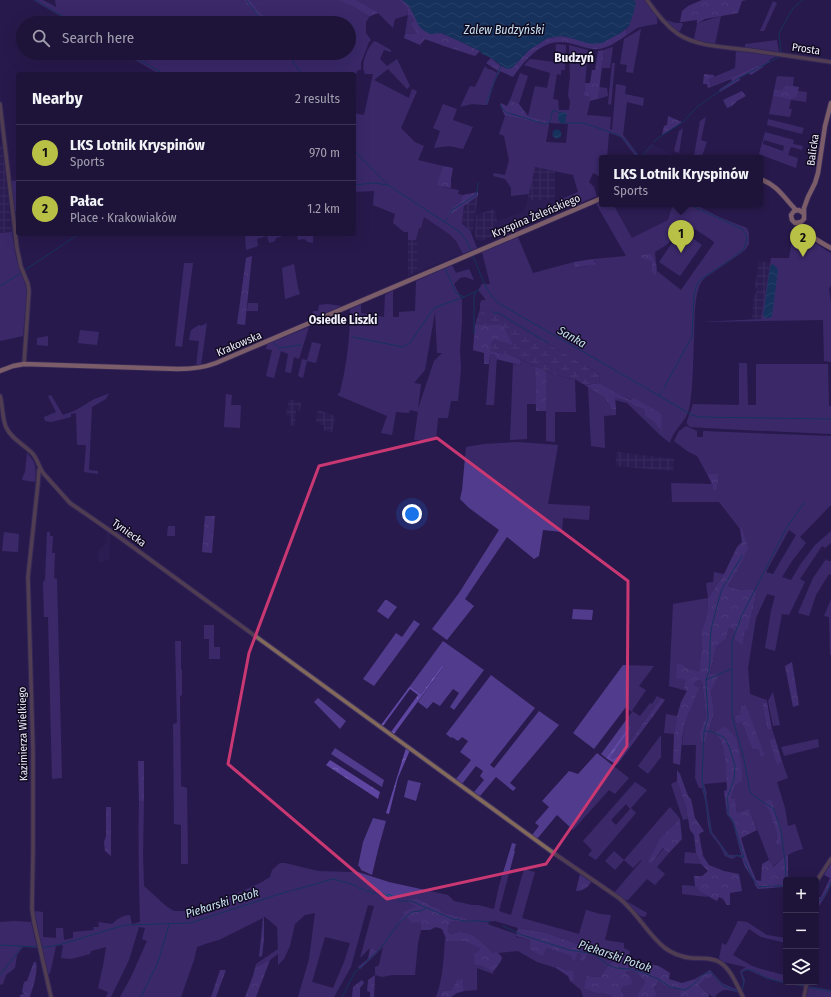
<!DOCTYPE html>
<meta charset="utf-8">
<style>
:root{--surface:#1e1439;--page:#261d41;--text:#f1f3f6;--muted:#a19eae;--line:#3c3353;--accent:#b9c046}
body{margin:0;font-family:"Fira Sans Condensed",sans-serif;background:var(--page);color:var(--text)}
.controls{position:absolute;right:12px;bottom:12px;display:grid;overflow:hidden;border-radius:4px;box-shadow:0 4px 16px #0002}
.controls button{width:36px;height:36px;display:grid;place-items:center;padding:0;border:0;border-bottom:1px solid var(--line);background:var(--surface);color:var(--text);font:20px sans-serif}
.you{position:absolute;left:412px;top:514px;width:14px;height:14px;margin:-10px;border:3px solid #fff;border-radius:50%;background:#1a73e8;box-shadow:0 0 0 6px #1a73e833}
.badge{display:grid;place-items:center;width:26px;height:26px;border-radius:50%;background:var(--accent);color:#111;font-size:13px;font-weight:700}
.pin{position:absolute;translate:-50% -33px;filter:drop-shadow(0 1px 2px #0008)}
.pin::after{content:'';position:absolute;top:21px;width:14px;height:12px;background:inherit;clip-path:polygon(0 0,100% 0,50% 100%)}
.popup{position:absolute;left:599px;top:155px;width:164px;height:52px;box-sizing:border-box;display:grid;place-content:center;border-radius:4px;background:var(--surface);filter:drop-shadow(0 1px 3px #0005);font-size:13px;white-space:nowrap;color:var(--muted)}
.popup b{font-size:15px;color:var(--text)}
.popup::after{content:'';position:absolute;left:50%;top:100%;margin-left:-8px;border:8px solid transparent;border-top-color:var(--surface)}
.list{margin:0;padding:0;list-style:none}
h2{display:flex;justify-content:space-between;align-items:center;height:52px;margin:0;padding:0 16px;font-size:17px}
h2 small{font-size:13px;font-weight:400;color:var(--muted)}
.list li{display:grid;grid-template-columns:26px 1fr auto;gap:12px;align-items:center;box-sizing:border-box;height:56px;padding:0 16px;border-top:1px solid var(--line)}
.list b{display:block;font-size:15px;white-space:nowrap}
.list p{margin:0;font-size:13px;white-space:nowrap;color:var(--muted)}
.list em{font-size:13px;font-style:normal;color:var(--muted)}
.icon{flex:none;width:22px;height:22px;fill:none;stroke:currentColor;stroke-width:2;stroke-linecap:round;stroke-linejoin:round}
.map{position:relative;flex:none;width:831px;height:997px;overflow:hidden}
.search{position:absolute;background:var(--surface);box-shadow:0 4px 16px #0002;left:16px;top:16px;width:340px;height:44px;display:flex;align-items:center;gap:10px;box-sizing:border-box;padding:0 14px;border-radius:22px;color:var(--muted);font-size:15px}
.panel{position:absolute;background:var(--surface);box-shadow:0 4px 16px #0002;left:16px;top:72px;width:340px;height:164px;border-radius:4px}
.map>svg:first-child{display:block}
</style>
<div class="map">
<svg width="831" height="997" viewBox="0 0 831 997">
<defs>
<pattern id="industrial-grid" width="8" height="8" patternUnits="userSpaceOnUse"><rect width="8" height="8" fill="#30205a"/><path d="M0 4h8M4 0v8" fill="none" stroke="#4e4173"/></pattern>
<pattern id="forest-crowns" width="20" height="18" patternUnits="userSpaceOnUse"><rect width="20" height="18" fill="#5e45a1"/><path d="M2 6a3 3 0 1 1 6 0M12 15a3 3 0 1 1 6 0" fill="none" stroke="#7560af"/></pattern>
<pattern id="wetland-marsh" width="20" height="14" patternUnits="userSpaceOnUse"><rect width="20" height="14" fill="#513b8c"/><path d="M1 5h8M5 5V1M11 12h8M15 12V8" fill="none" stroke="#6a589d"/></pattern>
<pattern id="water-waves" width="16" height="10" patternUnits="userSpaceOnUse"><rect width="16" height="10" fill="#005170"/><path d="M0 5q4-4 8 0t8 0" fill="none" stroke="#266a85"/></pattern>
</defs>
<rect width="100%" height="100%" fill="#281a4c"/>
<path fill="#30205a" d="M651 144 672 154 681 158H641L640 157Z
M553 199 555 201 553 214 536 221 531 223V225L501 237 498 239 495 235 493 230 497 229V227L499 226 498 221 524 211 527 201Z
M613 204H673L668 220 632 239Z
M424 217 449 234 456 241 463 254 457 257 456 256 417 272V241L416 240V238L419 228H421Z
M794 229 805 236H806L808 238 806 245H799L792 241V232Z
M107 531 110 533 109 560H104V562H98L99 549 103 547 107 541Z"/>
<path fill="url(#industrial-grid)" d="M0 145H2L12 232 0 233Z
M535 167 555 171V198L553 199 527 201Z
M478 196 472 234 470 230 462 224 464 206Z
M494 209 499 227H497L498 229 493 230 495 235 480 241 477 240 475 236 476 215Z
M408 240H417V272L408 276Z
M759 261 770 263 761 319H752L754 294H756L757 288 755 287Z
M289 399 301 403 300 411 296 410 295 426 290 425 291 416 286 415Z
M318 410 335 416 332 432 324 431V425H320V423L316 422Z
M617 452 674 459 673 471 615 466Z"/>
<path fill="#513b8c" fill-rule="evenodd" d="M33 0H43L56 7 55 0H243L263 22 265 16 259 11 250 0H399L407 8 408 15H410L414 21 410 24 418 33 405 34 408 15 395 19 393 28 378 13 370 16 366 22V33L371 40 369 42 361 63V70H358L355 75 354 83V74H159L123 53H132L154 66 134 53H349V23H72Z
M633 0H646C650 7 659 15 657 24L645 26 637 28 627 35 626 29 629 26 635 3Z
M773 1 777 3 764 31H760Z
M721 16 715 44 707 43 694 39 697 24C705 20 712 19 721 16Z
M664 19 675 23H682L683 24 680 31 678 32 672 28Z
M641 29 633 73 626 72 627 65 620 64 624 39Z
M777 40 779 52 745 48V44Z
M375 41 391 50V52L384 50 380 59 387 66 397 59 410 86 407 89 388 69 374 80 409 98 412 89 417 91 401 128 415 142 424 146 418 160 443 166 436 186 459 190 458 194 463 195 460 202 454 206 451 215 464 206 462 224 470 230 477 248 463 254 456 241 449 234 424 217 421 228H419L416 240H408V232H404L393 223 395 214 373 205 374 191 354 192V113L364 115 373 74H365C360 66 367 46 375 41Z
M556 44 566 45 565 70H561V75L557 74 553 99 558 100 559 110H569L570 102 568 95 570 76 569 45 588 50 584 96 591 97 587 115 611 117 610 129 612 130 616 84 626 86 625 94 644 98 643 106 627 102 623 135 641 158H637L621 137 609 133 607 158H602V178L593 173 589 182 594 187 597 196 553 214 555 202 578 192 573 175 535 167 529 194 511 196V188L505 179 493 176 494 173 505 175 509 160 504 136 499 134 505 116 549 125 546 142 566 143 568 124 549 123V121L528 116 535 86 547 88 550 73 524 65 530 59 555 62Z
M612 47H613L610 68H602L604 50Z
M736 51 777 56 769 60 770 62 763 66 762 65 757 66 711 86 709 79 735 68Z
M612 63H615L611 105 608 104Z
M485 66 488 69 492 70 497 73 484 105 472 104 460 107 470 86 475 87Z
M520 73 528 76 519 104 510 100Z
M777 76 794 77 793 86 786 85 781 90H774Z
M599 87 607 88 608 96 598 99Z
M798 91 807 92 806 102 791 100 789 109H792L790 117 769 114 773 96 791 100 797 97Z
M443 104 457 109 453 120 473 127 463 149 449 146 434 148 440 131 433 128 434 126Z
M706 117 701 140 707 142 702 156 698 155 694 156 700 121Z
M768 119 804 128 802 134 767 125Z
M683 128 679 153 674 151 679 131Z
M765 132 794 140 793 144 803 146 802 150 791 147 788 155 798 158 796 168 759 154ZM764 140 784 146 783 151 763 144Z
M18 180V211L14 212 11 181Z
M602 199V204H613L632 238 668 220 673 204H689L696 207 698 206 719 217 747 228 749 233V244L745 250C736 257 725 264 715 271 711 274 706 276 703 280 693 291 695 324 694 340 693 360 693 384 690 404 688 422 674 427 670 443L660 435 627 403 615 400 614 398 626 400 634 406 644 409 645 416 655 423 660 431 662 414 632 400 617 394 599 383 600 374 497 314 492 307 491 314 485 313 480 309V303L482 300H486L478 290 482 284H490L482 252 518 237 533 273 574 262 576 268 587 266 596 263 593 259 626 256 595 202ZM681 220 713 241 714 243 681 290 657 271 656 275 651 271 652 261 651 254 656 262 655 252C664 246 678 240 676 226Z
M681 230 702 245 680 276 659 262Z
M12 232 16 258 27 290 23 336 0 341V233Z
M245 234H280L281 237 276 238 275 241 269 243 267 236 257 239 258 246 246 250Z
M297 234H348V235L313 236V243L307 242V241L304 239 298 240Z
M792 241 799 245H806L807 242C816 241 823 249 831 253V285L829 289 831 303V362L824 361 823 320 699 322 761 319 771 258H789Z
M184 263H193L182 347 175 346Z
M294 264 298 288 300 294 285 299 282 268Z
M452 265 456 273 469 269 474 280 465 277 460 278 454 284 462 300V321L460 350 461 369 458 401H451L448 418H438L436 440H414L418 412 410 410 409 413 396 412 392 435 381 433 387 416 337 395 340 392C347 365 350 337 350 309L361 304V313L384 317 385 295 393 290V317H399V312L415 311 416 281ZM435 312 437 353H442L434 361 418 409 421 384 414 383 425 370Z
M248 303H258V311H247Z
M327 304 342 306 312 319 313 311H318L319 305Z
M207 323 201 365 196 366 199 341 189 340 191 330 199 325 201 326Z
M309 327 299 359 294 357 291 373 285 372 288 354 281 351 274 378 266 376 272 350 266 349 267 344Z
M80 330 99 332 97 345 78 343Z
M48 336V346L37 345V338Z
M312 342 321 344 316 363 307 361 303 378 298 376 302 359 307 360Z
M490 354H494L497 356 494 405H486Z
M521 360 535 366 536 404H527V439L510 440 513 364 520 365Z
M739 363H747L748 405H756V364H828L829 406H831V434L723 429 690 427 687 424V421L693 404 739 405Z
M546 371 553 374 575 380 576 412H555V442L546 441Z
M588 387 606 399 611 409H616V415L604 416 605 448 591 446Z
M110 393 108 395 106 399 92 407 89 470 98 471V474L84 472 86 445H77L76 413 71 414V417L51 422 45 421 44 417 56 412 48 396 51 395 63 415C73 412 80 408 89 402 95 398 103 396 110 393Z
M226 394 232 395 231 405H241L240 428 224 427Z
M686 426 697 431V437H703V432L704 431 777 434 831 436V505L800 537 806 543 792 561 782 577 791 580 800 565 815 545 831 531V543L825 548 822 546 800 579 805 582 789 615 782 614 775 651 765 648 771 611 775 596 767 594 756 618 748 668 750 694 767 700V702L762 703 767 729H772L775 738 769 740 777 764 782 761 788 778 777 782 785 808 788 826 795 824 803 849C790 852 783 858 772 867L769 860 749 808 737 813 735 800 731 799 735 785 737 749 735 738 725 726 717 732C717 736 719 738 721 741 725 754 726 768 727 782L704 784 707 794 706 795 712 832 729 855H741L742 858 737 856 732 859 725 856 720 846 710 833 708 825 706 805 702 788H699L695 778 696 745H682L685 723 698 689 694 685 698 680 702 681 706 716 700 732 706 741 714 713 711 691 718 674 710 675 716 645 726 639 729 628 735 630H748L757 591 748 589 740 590 728 586 740 566 747 548 742 529H740L719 502H672L671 483 712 484 713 490H717L719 475 707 474 697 456 687 451 674 441 679 431ZM789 530 796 535 773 574 766 572ZM746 705C751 722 760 739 764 756L759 750 752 749 742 721 736 723 734 717 740 714ZM769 809 781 831 776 844 777 834Z
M517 442 558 445 548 504 590 506 589 520 563 518 562 532 543 530 539 556 534 559 507 537 465 599 474 606 447 640 432 629 459 593 499 530 469 508 460 499 462 490 466 447 484 444Z
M27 453C37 464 36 467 35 482L22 480 23 476 25 472Z
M168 526H175V536H167Z
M4 532 19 534 18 552 2 551Z
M47 532H50V536H53L52 553H55L54 578 57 579 62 778 52 779 48 617H44L43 582 45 580Z
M826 559 828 561H831V575L829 574 816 595 809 616 798 613 813 578Z
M714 572 724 574 708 598 707 616 702 629V646L699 671 689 669 683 665 686 680 687 691 669 686 673 604 708 598 706 583 713 582Z
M831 599V655H830L829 617 824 616Z
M385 600H387L397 607 388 619 377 611Z
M573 609 593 610 592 620 572 619Z
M414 620 420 624 374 686 363 679 396 633 402 637Z
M204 625H214V647H220V659H209V639H204Z
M175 641H181V669L182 670V695L180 696 181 786 187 788 188 864H181V825L174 824 173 724 177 723Z
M443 641 484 670 454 710 450 707 459 693 453 689 440 706 433 702 427 709 418 702 444 666 442 665 421 694 410 686Z
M623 665 654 666 639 686 646 690 632 711 640 716 650 703 652 704 657 696 661 698 620 755 612 759 609 757 632 727 630 726 606 758 601 754 632 712 626 707 594 749 573 733Z
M491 675 535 708 490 765 494 768 539 711 559 725 510 783 516 788 513 791 496 777 480 796 474 792 484 780 480 776 483 771 476 766 462 784 456 779 471 760 460 752 468 741 462 737 458 741 452 737 451 738 446 734Z
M773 692 780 725 773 726 768 701Z
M318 698 346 721 340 729 314 702Z
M666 714 677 716 674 734 664 733Z
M661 735V757L648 774 638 766Z
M818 739 819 747 784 756 781 747Z
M335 748 384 780 382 787 331 754Z
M597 753 629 778 615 794 609 790 573 830 557 815 537 839 532 835 539 826 535 823 549 807 542 801 569 771 578 774Z
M408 780 421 783 416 801 404 797Z
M677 781 686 807 688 819 683 820 671 784Z
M635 782 647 790 631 808 636 813 596 860 588 855 592 850 583 841ZM626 804 630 809 616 825 611 820Z
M139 801H144L143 853 144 886 166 906 174 911H193L205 907 217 900 227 898 262 882 270 877 272 870 280 863H285L318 871 351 872 355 871 389 882 448 895 454 901 472 905H478L494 909 499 886 512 843 516 844 514 851H515L499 911 511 915 524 869 535 872 522 918 579 934 586 910 600 914 611 915 605 940 624 943V948L630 951 629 959 624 956 610 963 600 977 587 976 599 994 605 993 613 997H583L581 990 570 981 574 980 568 971 557 966 556 968 537 962 518 951 498 953 496 951 493 953C484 944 474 932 460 932 457 932 453 934 450 934 446 929 448 926 452 921H466V918L444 913 438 908 429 905 417 898 409 899 417 906 402 912 404 915 400 923 407 916 420 922 421 930 418 943 415 975H392L382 977 375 975V967L379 965 383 947 377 953V951L370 948 360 958 374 906 368 905 351 967 334 997H298L309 959 315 913 305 915 295 924 290 946 284 959 278 965V954L270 960 255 968 256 964 278 949 277 927 265 917 219 940 208 943 197 947 194 960 181 997H120L131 977 147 941 142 939 145 928 139 927 129 960 111 997H106L108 992 98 988 103 966 106 947 91 951 90 954 71 959 61 958 63 945 56 946 51 969 50 973 48 974 34 911 43 912V937L56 938V928H63L64 940 73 938V932L94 930 93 927H99L98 922 112 924C117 919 123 915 130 915L132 924 140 922C139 882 138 842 139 801ZM495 921 518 928 547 933 577 944 590 946 582 954 578 953 574 961 571 956 547 948 543 955 529 949 530 940 516 937V934L490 925 487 922ZM325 937 350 943 344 962 333 988 312 982Z
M670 807 678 816 680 819 669 829 651 864 664 848 669 853 657 867 665 874 655 885 647 879 628 900 625 901 614 893 642 860H641L633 868 624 860 615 870 605 861 614 851 624 860Z
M373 818 386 821 379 846 372 875 361 870 360 867 358 866 363 842Z
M685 852 696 853 701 864 684 863Z
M682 885 695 886 700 892 707 896V897L682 894Z
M628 902 647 913 645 917 638 915 627 903Z
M15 921 31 922 37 948 23 947 17 955 15 968 6 975 3 984 0 985V922Z
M738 921 747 922 767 935 786 938V943L761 937 749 929 733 955 752 966 761 969 784 975 786 968V982H793L805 984 804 987 768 979 755 973 748 970 744 971 742 973 745 980 742 992V990L743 982 740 971 746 967 723 962 719 958 722 943 726 945Z
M445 937 447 941H464L481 948V950L475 965 482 966 493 972V974L477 968V990L464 991 463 979 452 990 442 991 440 997H436C443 979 444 956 445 937Z
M627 971 636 972 645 982 644 987 637 994 638 997H623L624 996 621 990 624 986Z
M713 973 722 983 736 989 739 993C728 990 723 987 715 997 709 996 704 990 699 985L705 977H712Z
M659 981 664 986 682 990 679 997H655L657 994 654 990Z
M808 986 831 990V997H805Z"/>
<path fill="url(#forest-crowns)" d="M243 0H250L259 11 265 16 263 22Z
M339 0H355L378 13 370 16 351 5Z
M399 0H402L409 6 430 34 441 33 457 40 480 51 475 56 444 46 425 39 420 45 404 38 405 34 417 33 410 24 414 21 410 15H408L407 8Z
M702 0H747L742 1 738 13 705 19 697 24V20L680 22 682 11 688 6Z
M626 29 627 35C619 40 609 48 599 49 589 50 579 45 569 43 543 37 526 59 513 77L500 71 494 83 488 103 487 105H484L498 71 486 63 491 58C497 63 504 70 512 68L529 50 548 38 562 36 567 37 594 44 619 34Z
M604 50 598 99 589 101 590 97 584 96 585 83H590L592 70H595L598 51Z
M763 65V67L751 75 748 73 739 78 740 80 720 92 719 90 732 81 731 79 708 88 707 84H703L704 74 714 75V77L709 79 711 86 757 66Z
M786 85 799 87 797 97 791 100 773 96 774 90H781Z
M742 91 746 96 737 101 732 106 727 108 723 100Z
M510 100 519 104 528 116 549 121V125L505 116 500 105 501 103 507 106Z
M668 116 682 122 662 135 664 126 667 125Z
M443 166 453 168 451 179V188L436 186Z
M478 192V196L451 215 448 214 454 206 460 202 463 195Z
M651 254C656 261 658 266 656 275H654L651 271 652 261 642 258 641 255Z
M252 256 245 325 237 324 246 258Z
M593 259 596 264 575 268 574 262Z
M475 325H503L514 345 490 350 515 357 521 360 520 365 496 359 497 356 494 354H490L489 364H484V353L473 350Z
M535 366 546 371V411H536Z
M599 383 618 394 631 400 634 398 662 414 661 432 655 423 645 416 644 409 634 406 626 400 615 398 616 409H611L606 399 585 385Z
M707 474H719L717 490H713L712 484Z
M205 516H215L212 553 202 552Z
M742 528 748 548 740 566 728 586 740 590 748 589 757 591 748 630H745L742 645 735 639 734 630 729 628 726 639 716 646 710 674H719L711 691 714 713 706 741 701 742 700 732 706 716 702 681 698 680 694 685 699 688 685 723 682 740 680 765 673 763 674 734 677 716 681 702 687 691 684 688 686 680 676 678 677 663 683 665 689 669 699 671 702 646V629L707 616 708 598 724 574 737 547 742 542 740 529Z
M792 662 799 705 793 707 785 666Z
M442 665 444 666 394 734 391 732 418 695 410 689 383 726 381 725 410 686 421 694Z
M661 698 665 700 617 765 606 758 630 725 632 727 610 757 612 759 620 755Z
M767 702 772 729H767L762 703Z
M746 705 765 756H760L759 750 752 749 742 722 736 723 734 717 740 714 741 707Z
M725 726 736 738 742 767V781L735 785 731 799H735L737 813 749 808 757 830 741 838 747 858 756 880 761 881 762 864 769 860 773 867 783 858 788 855V876L789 880H786V888L783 887 758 889 755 885 754 881 744 865 733 823 727 814 724 791 727 790C726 774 726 757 721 741 719 738 717 736 716 732Z
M775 738 782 761 777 765 769 740Z
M406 748 410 750 398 778 389 814 386 813Z
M330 760 380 792 378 799 326 765Z
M138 761H144V801H139Z
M677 770 680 774 688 796 691 799 695 818 704 831 699 834 703 856 709 865 724 871 739 874 742 891 730 893V905H727L723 899 719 897 717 901 700 892 695 886 694 876H702L708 871 701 864 696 853 694 835 690 830 686 807 677 781Z
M771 799 781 831V844H776L777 834 769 810 763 802Z
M106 807H111V856L105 851 104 842 106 836Z
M680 819 682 839 669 853 663 848 651 864 648 862 660 839 669 829Z
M831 863V885L826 895 819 906 816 921V898L821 897 830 878 824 875Z
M580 874 591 882C588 888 582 891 576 891Z
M417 898 429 905 438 908 444 913 466 918V921H452C448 926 446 929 450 934 453 934 457 932 460 932 474 932 484 944 493 953L496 951 502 957C501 963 496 967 493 972L482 966 475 965 474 954 480 950V948L464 941H447L442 929 436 927 430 930H421L420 922 412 923 407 917 400 923 399 922 404 915 402 912 416 906 408 902 409 899Z
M263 918H264V939L262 956 259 957Z
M518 928 547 933 577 944 590 946 584 961 580 960 581 954 578 953 574 962 571 956 547 948 543 956 529 949 530 940 516 936Z
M370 948 377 951V953L360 969 358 967 368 959Z
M624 956 629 959 630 962 646 968 649 964 659 966 670 973 669 979 682 983 695 979 710 970 713 973 712 977 705 978 699 985 709 995 708 997H679L681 990 664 986 659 981 654 989 657 994 655 997H638L637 994 643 987 645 982 636 972 627 971 626 973 630 976 633 984 624 986 621 990 624 996 623 997H613L605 993 599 994 584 988 587 976 600 977 610 963Z
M270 960 256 997H245L253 976 255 968Z
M34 962H36C38 974 33 986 30 997H20V995L24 994 22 992 24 982 27 981 32 967Z
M557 966 568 971H573L574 981H570L568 976 556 968Z
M220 970H226L216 997H211Z
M375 975 374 997H370V992L367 991 368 980Z
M463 979 464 991 457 993 451 997H440L442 991 452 990 457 980Z
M362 980 364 983 360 988V997H352L353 987Z"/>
<path fill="url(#wetland-marsh)" d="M492 306 497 314 600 374 599 383 585 385 576 380 553 374 515 357 490 351 491 343 494 339 513 345 503 325H475L480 309 485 313 490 314Z"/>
<path fill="url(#water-waves)" d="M402 0H633L636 2 633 15 629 26 619 34 602 43 594 44 587 43 571 38 562 36 548 38 529 50 512 68 508 69 505 68 491 58 482 54 480 51 457 40 441 33 430 34 423 30 419 26 409 6Z
M561 112 567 113 565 123H560L558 119V115Z
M552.5 134a4.5 4.5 0 1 1 9 0a4.5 4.5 0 1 1-9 0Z
M772 264 775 266 778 270 772 316C768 319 767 319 763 316L770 267Z"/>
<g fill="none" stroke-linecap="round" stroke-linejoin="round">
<path stroke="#005170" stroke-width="1" d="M35 0 74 23
M246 0 264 23
M781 52 779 33 793 8 803 0
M127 53 164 74
M287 53 302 74
M486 104 501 65
M501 105 503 110 508 113 545 124 549 123C551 120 551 114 553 110L560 113
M684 121 697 107 737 79 779 57
M561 122V123H584L618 135 625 140 640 158
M654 142 658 138 683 122
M354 150 375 172 388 185
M639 158 652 145
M354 185 374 183 388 185 460 232 467 241 472 253
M450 214 452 210 476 195 477 191 478 183
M445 221 447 218
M473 256C480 272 485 291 498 303L596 359 692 415 699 417 831 419
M445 268 456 293 464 297 479 290
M25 270 79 234
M0 286 21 273
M492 311 494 313H499L548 343
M474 333V296L476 292
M353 337 403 347 410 343 434 308 464 297
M274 343 279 348 301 345
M664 388 684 351 692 337 694 295 696 287 699 281 707 275 730 260 744 249 747 239 746 234 742 229 688 204
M659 396 662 391
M706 680 731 669
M705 731 713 732 725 738 730 749 735 766 734 780 727 798 728 803V814L733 821 744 858
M713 835 711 832 709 820 702 779 704 731 708 718 706 680 709 671 710 660V645L711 630 718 602 722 589 742 556
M715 838 717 841
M720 843 727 856H730
M732 857 737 855 743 857
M745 861C747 867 755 884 759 887L770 886
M786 880 785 860 781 832 774 809 754 796 750 792 744 759 732 716V641L742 615 787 527 804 503
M773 886H786
M291 891 333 879 355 885 360 889H364L367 892 370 891 373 894 376 892 380 895 383 893 386 896 389 894C394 898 396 897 400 901H411L455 920 458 919 461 921C464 920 466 922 470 921 478 921 483 921 490 922
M816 901C825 900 828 890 831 882
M503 926 522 935 563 948 569 950 589 953 595 955 603 961 608 965 616 968 630 969 642 972 658 979 670 987 685 990C688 988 692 986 694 984 700 978 703 973 711 972L722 985 738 992
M0 945 37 947
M42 947H48L62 944 125 925 190 923 289 891
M741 973 744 970C757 968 759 976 770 979 781 983 793 984 805 986
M0 975 22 947
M742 975 744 980 742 991
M808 987 831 991
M141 997 158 962 169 925
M342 997 355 972 380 949 398 924 408 915 412 912 420 911 426 908"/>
<defs>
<path id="minor" d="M647 0C656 13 665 25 678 34 698 47 726 47 749 50 776 54 804 58 831 62
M0 104 17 248 21 267 28 284 29 291 24 364
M0 396C3 406 2 418 6 427 11 439 25 445 33 454 38 460 39 468 44 474L70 503 115 534 555 854 619 898C637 912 647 934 665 948 673 954 682 957 691 958 701 959 713 957 721 963 732 971 737 986 743 997
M40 469 39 470 38 483 28 577 33 750V853L32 909 34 922 51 997
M816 882 831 859
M804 997 807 982"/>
<path id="major" d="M760 179C779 186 783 197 796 210
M803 213 799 210 794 211 791 215 792 220 795 223 801 222 804 219V208L808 197 815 183 818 173 825 126 831 103
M799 223C810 236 816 240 831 248
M0 371 13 366 24 364 178 369C191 369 203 368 216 363L602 198"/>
</defs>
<use href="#minor" stroke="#443864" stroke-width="5.5"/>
<use href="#major" stroke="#443864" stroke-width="6"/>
<use href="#minor" stroke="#83695a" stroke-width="3.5"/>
<use href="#major" stroke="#e1ad8c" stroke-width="4.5"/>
</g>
<path d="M0 0H831V997H0ZM437 438 628 581 627 746 546 864 387 899 228 764 249 653 319 466Z" fill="#281a4c" fill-opacity=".55" fill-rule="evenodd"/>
<path fill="none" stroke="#c93873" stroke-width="3" stroke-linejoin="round" d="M437 438 628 581 627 746 546 864 387 899 228 764 249 653 319 466Z"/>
<g text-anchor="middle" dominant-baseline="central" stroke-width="3" stroke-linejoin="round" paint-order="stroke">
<g font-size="11" fill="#f0eefb" stroke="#100a20">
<text transform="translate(806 49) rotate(8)">Prosta</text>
<text transform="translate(813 150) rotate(-82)">Balicka</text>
<text transform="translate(536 216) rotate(-23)">Kryspina Żeleńskiego</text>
<text transform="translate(239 344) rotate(-23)">Krakowska</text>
<text transform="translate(129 533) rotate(36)">Tyniecka</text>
<text transform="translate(23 734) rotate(-91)">Kazimierza Wielkiego</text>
</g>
<g font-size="12" font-style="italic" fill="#c8e2f1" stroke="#100a20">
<text x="504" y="30">Zalew Budzyński</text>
<text transform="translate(572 337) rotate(30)">Sanka</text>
<text transform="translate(222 903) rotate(-17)">Piekarski Potok</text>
<text transform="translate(615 956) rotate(19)">Piekarski Potok</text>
</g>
<g font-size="12" font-weight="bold" fill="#f0eefb" stroke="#100a20">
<text x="343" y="320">Osiedle Liszki</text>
</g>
<g font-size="13" font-weight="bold" fill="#f0eefb" stroke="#100a20">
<text x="574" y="57">Budzyń</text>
</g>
</g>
</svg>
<div class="controls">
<button>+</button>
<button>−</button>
<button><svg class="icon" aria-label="layers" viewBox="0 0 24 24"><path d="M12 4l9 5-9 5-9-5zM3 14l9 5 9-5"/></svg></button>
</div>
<div class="you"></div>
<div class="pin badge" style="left:681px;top:253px">1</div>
<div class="popup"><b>LKS Lotnik Kryspinów</b>Sports</div>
<div class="pin badge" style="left:803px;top:257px">2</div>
<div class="search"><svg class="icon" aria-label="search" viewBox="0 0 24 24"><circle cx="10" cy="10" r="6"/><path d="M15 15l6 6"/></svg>Search here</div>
<section class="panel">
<h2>Nearby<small>2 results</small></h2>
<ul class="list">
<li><span class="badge">1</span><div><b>LKS Lotnik Kryspinów</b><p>Sports</p></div><em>970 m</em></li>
<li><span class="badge">2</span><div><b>Pałac</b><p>Place · Krakowiaków</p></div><em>1.2 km</em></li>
</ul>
</section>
</div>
